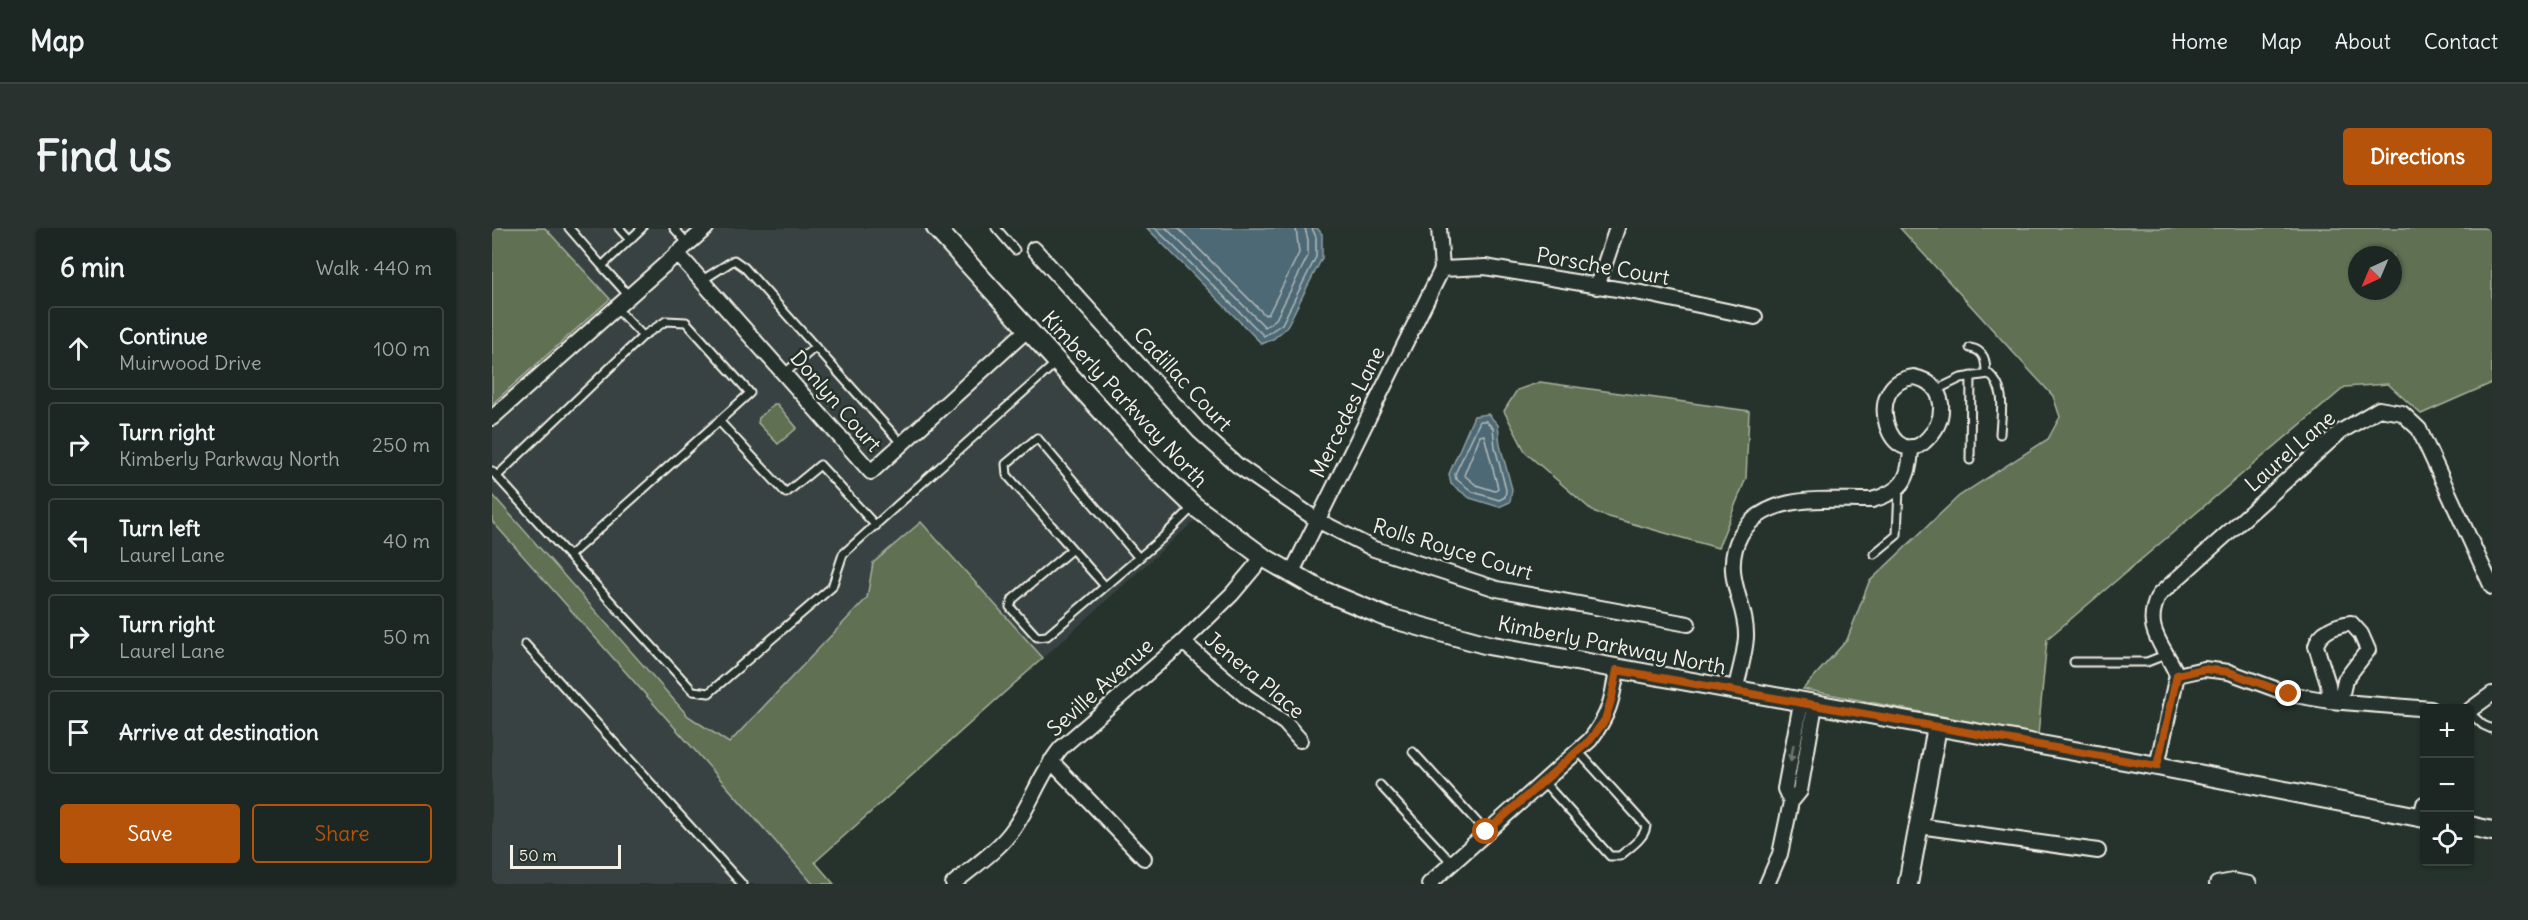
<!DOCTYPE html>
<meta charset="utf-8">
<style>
:root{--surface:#1c2622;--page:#29322f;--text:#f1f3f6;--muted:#a0a5a5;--line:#3a4340;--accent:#b45309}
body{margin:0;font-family:Delius,sans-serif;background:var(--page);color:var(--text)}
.controls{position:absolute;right:18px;bottom:18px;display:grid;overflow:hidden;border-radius:6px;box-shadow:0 2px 4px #0004}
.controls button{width:54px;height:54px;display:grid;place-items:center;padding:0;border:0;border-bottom:2px solid var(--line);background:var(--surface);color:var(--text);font:30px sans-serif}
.compass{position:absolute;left:1856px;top:18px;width:54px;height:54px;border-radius:50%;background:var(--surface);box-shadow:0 2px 4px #0004;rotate:224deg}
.scale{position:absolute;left:18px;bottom:15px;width:111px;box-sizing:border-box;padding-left:6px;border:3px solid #f4f1e8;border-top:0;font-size:16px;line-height:21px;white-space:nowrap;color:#f4f1e8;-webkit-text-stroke:4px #26332d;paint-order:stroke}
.stop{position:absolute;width:18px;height:18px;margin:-14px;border:4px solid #b45309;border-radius:50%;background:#fff}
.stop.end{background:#b45309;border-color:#fff;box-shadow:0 2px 6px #0008}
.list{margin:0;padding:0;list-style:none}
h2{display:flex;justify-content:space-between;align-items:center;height:78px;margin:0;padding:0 24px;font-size:26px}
h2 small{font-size:20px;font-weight:400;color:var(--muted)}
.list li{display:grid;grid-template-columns:39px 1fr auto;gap:18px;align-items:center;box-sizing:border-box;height:84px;margin:0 12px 12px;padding:0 12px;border:2px solid var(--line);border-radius:6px}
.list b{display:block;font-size:22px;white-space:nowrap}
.list p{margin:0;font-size:20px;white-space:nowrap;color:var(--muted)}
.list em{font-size:20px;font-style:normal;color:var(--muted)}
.actions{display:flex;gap:12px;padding:18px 24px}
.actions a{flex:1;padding:14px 0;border:2px solid var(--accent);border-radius:6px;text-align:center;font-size:21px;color:var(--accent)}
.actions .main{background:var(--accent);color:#fff}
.icon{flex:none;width:33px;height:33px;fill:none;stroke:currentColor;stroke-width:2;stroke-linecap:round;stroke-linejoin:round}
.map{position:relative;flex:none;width:2000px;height:656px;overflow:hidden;border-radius:6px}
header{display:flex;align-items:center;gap:36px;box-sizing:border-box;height:84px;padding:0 30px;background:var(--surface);border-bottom:2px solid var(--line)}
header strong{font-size:28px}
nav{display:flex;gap:33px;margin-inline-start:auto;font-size:21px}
.intro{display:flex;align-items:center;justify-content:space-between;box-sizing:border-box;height:144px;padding:0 36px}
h1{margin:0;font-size:42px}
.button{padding:15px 27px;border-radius:6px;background:var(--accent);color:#fff;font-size:21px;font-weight:700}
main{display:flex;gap:36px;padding:0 36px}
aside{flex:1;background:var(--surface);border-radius:6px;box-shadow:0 2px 4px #0004}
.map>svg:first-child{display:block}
</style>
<header>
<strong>Map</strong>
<nav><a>Home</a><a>Map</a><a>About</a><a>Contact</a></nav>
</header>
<div class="intro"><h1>Find us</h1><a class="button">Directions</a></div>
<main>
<aside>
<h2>6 min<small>Walk · 440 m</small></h2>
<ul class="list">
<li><svg class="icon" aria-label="ahead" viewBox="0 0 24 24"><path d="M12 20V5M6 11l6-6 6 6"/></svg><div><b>Continue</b><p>Muirwood Drive</p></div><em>100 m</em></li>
<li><svg class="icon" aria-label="right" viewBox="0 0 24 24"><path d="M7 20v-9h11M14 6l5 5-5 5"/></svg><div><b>Turn right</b><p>Kimberly Parkway North</p></div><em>250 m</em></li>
<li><svg class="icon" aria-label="left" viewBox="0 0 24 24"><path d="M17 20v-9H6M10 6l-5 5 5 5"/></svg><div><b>Turn left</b><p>Laurel Lane</p></div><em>40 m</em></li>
<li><svg class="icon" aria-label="right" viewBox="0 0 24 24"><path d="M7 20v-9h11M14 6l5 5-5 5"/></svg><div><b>Turn right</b><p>Laurel Lane</p></div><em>50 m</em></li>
<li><svg class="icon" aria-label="arrive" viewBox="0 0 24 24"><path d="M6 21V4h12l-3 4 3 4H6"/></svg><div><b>Arrive at destination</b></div></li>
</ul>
<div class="actions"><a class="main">Save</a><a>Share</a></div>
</aside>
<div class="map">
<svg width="2000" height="656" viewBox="0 0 2000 656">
<rect width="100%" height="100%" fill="#26332d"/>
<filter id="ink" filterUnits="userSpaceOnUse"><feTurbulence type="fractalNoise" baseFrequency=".0167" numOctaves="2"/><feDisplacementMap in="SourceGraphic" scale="12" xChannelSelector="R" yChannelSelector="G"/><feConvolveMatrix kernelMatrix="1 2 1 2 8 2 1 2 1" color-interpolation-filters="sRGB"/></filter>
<g filter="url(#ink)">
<path fill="#374343" d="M53 0H443L711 285 551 430 429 294 381 334 375 370 237 515 196 488 0 266V176L117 72Z
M0 293 321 656H0Z"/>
<path fill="#5f7052" stroke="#aab09d" stroke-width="1.5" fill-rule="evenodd" d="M0 0H53L118 71 0 176Z
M1408 0H2000V155L1929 186 1896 156 1853 159 1555 411 1546 507 1311 461 1355 412 1377 354 1467 268 1556 211 1568 189 1561 168ZM1865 27H1901V63H1865Z
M1048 154 1257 183 1254 250 1226 320 1103 285 1034 225 1012 183 1025 162Z
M282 176H285L305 200 286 216 266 195 267 190Z
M0 266 196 488 237 515 375 370 381 335 429 294 551 430 323 634 342 656H321L0 293Z"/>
<path fill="#4e6974" stroke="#909fa2" stroke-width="1.5" d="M655 0H825L830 6V30L794 100 781 111 770 116Z
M996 186 1006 197 1008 217 1020 261 1018 274 1007 279 978 270 959 256 957 246 982 188Z"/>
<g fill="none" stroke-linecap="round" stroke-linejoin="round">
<path stroke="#b2bbba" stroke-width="1.5" d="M663 0 772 108 790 96 824 29V9L820 0
M674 0 773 99 784 91 816 28V12L813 0
M686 0 773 87 777 85 807 25 804 0
M988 193H994L1001 200 1003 219 1014 262 1013 269 1007 272 981 264 964 251 963 246Z
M992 207 1006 260 1003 263 984 257 972 247 988 208Z"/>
<defs>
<path id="service" d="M77 0 110 38
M127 0 138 12
M182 0 196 16
M504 0 523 22
M209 53 242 32 252 39 410 216
M137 68 110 38 150 0
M124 80 151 108
M1478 120C1493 122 1494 134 1494 146
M292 146 323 119
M1444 162 1469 150 1497 146C1515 161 1509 184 1508 206
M227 193 294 265 328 237 384 298
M1478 232 1479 148
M0 243 77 328 258 165 194 94 174 93 151 108 5 248
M580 321 613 358
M1382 326 1405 307 1407 260
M77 328 201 463 217 465 340 359 351 326 565 134
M647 330 545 210 514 236 515 247 580 321 521 371 518 379 545 409 555 408 669 311 700 280
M33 416 250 656
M1582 434H1655L1673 427
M1978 485 1991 497 2000 501
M921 524 994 604
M1051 553 1118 628H1128C1137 620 1153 610 1154 598L1086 523
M888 557 960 635"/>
<path id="minor" d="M542 21 707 203 745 237 825 292 882 321 1005 361 1196 396
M185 25 379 244 535 102
M950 41 993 39 1155 66 1263 89
M1105 59 1125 0
M1422 149C1437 152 1447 161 1449 176 1450 189 1445 201 1436 210 1400 250 1367 155 1422 149Z
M0 190 214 0
M799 346 950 41 947 0
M691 414 755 469 793 495 808 512
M1685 447 1712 441 1737 444 1797 466 1838 473 1939 481
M1243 463C1247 445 1253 427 1254 409 1255 385 1242 365 1241 342 1240 329 1243 317 1249 306 1276 263 1337 273 1380 272 1411 263 1418 251 1419 219
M1838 473 1836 456 1824 418C1827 403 1845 397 1859 395L1869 406 1876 422 1853 452 1848 474
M1978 482 2000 466
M559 533 652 630
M1665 538 1685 447C1673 418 1649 401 1667 367L1848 204 1887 181 1910 185 1927 201 2000 359
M1299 574 1293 561 1309 475
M1929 589 1932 576
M1427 598 1606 623
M461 656C481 639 507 622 522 600 540 574 549 544 569 520L691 414 740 366 771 329
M937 656 1098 512C1117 487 1120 473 1125 442
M1275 656 1288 626 1299 574 1308 563 1323 477
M1725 656 1741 653 1757 656"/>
<path id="tertiary" d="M444 0 656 234 702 278 771 329 827 361 894 389 996 417 1665 538 1932 590
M1978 598 2000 603
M1416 656 1445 499"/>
</defs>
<use href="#service" stroke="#f4f1e8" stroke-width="11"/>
<use href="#minor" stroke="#f4f1e8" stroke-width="18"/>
<use href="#tertiary" stroke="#f4f1e8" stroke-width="22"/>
<use href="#service" stroke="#26332d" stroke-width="7"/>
<use href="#minor" stroke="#26332d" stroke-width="14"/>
<use href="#tertiary" stroke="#26332d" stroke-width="18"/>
</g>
<defs><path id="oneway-solid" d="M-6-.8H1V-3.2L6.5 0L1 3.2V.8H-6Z" transform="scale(1.5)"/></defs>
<use fill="#6e766e" href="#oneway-solid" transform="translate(1300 525) rotate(100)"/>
</g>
<g fill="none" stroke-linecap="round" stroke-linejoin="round" filter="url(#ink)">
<path stroke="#b45309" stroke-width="8" d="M994 604 1098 512 1113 492 1120 469 1125 442 1665 538 1685 447 1712 441 1737 444 1797 466"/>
</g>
<g text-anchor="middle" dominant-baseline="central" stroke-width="5" stroke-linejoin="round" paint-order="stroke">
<g font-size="21" fill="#f4f1e8" stroke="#26332d">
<text transform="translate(1111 38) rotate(10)">Porsche Court</text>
<text transform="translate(691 151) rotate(47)">Cadillac Court</text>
<text transform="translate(633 171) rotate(47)">Kimberly Parkway North</text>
<text transform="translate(344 173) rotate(49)">Donlyn Court</text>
<text transform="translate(855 184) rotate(-64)">Mercedes Lane</text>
<text transform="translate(1798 223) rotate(-41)">Laurel Lane</text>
<text transform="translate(961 321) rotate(17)">Rolls Royce Court</text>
<text transform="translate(1120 417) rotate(11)">Kimberly Parkway North</text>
<text transform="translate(763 447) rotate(40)">Jenera Place</text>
<text transform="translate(608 459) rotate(-42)">Seville Avenue</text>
</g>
</g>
</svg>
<div class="controls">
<button>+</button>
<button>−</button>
<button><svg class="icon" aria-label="locate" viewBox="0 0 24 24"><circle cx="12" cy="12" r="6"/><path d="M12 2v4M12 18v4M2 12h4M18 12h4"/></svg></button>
</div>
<svg class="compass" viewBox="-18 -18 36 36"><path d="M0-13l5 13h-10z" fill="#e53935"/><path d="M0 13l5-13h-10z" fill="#a0a5a5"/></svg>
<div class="scale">50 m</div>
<div class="stop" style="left:994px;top:604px"></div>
<div class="stop end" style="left:1797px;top:466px"></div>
</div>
</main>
